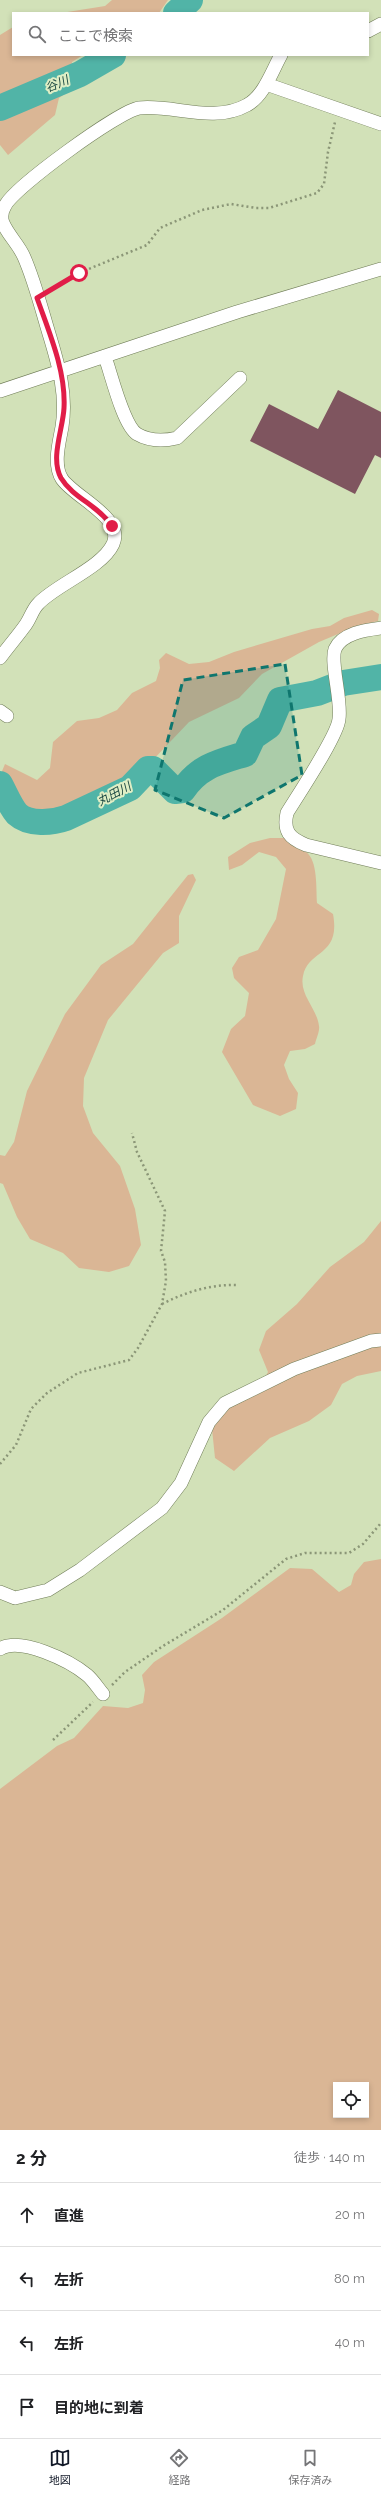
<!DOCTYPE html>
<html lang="ja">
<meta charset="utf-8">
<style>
:root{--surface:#fff;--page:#f2f2f2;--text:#202124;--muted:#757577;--line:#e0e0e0;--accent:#111827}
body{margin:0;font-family:Raleway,"Noto Sans JP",sans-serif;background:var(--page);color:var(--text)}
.controls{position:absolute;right:12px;bottom:12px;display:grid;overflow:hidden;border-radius:0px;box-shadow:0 2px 6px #0003}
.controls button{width:36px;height:36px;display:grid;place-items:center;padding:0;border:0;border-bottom:1px solid var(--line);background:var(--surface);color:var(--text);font:20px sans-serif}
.stop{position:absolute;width:12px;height:12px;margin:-9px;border:3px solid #e11d48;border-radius:50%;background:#fff}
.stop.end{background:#e11d48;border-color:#fff;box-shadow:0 1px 4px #0008}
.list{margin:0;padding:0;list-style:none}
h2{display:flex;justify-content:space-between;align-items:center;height:52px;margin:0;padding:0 16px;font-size:17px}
h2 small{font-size:13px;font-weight:400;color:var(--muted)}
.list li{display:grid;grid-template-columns:26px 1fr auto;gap:12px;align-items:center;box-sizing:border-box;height:64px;padding:0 16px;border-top:1px solid var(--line)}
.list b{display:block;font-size:15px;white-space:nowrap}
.list em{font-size:13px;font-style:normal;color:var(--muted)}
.icon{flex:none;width:22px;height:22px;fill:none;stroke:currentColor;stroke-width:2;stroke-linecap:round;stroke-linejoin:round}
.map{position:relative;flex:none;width:381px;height:2130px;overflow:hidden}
.search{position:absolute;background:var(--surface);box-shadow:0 2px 6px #0003;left:12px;right:12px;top:12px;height:44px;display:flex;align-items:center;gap:10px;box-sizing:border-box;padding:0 14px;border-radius:0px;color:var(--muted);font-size:15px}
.sheet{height:308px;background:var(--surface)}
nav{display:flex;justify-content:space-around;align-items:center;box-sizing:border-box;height:56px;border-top:1px solid var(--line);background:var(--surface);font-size:11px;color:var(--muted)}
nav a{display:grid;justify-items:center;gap:2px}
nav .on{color:var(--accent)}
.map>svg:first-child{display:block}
</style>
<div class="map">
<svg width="381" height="2130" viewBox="0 0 381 2130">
<rect width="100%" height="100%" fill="#d2e1b8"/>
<path fill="#dab695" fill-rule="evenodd" d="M112 0H168L159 13H61L105 6Z
M13 27V55H83L72 62 69 91 59 98 55 115 8 155 0 145V35Z
M372 610 379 614 378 621 357 626 319 642 262 674 239 698 189 722 131 783 85 804 66 816 33 815 20 810 0 776 5 764 37 780 50 768 53 742 77 721 99 718 117 710 132 693 156 681 160 668 159 660 166 653 189 664 209 662 234 652 312 629 330 626 344 618Z
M270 838H285C292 845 299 847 306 852 318 860 316 889 317 903L333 914C341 957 308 949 303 976 299 995 317 1008 319 1026 320 1031 316 1039 315 1044L305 1049 290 1051 284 1065 289 1079 298 1093 296 1109 280 1116 253 1105 222 1052 231 1029 245 1016 249 993 234 978 232 968 239 957 258 950 276 919 286 869 276 857 259 852 242 865 229 870 228 857 250 843Z
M193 874 196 880 179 916V943L163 953 108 1020 84 1078 83 1106 93 1133 120 1166 135 1209 141 1245 129 1266 109 1272 79 1268 63 1253 30 1239 17 1217 3 1184 0 1183V1155L5 1156 14 1142 27 1091 65 1014 101 965 133 944 188 875Z
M381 1221V1371L357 1376 342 1384 331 1405 309 1421 270 1438 234 1471 215 1458 212 1429 228 1408 262 1383 268 1372 259 1350 266 1331 297 1304 330 1267 364 1242Z
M381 1559V2130H0V1789L57 1746 74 1738 103 1706 128 1708 143 1703 145 1690 142 1675 154 1662 222 1618 290 1568 312 1569 339 1592 351 1585 354 1574 364 1562ZM336 2085H366V2115H336Z"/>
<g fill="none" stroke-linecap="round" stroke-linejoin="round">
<path stroke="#51b4a7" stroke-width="26" d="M176 13 190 0
M0 108 80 74 113 55
M0 784C5 793 10 806 17 814 29 825 52 823 66 818L130 788 148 769H153L175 791 183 790C199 766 219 762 245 754L253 737 269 726 280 700 317 693 343 683 381 677"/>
</g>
<path fill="#7f555f" d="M338 390 381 412V458L375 455 355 494 250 441 269 404 318 429Z"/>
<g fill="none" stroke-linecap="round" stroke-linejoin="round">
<defs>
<path id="minor" d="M368 31 381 24
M266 84 381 124
M105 357C111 373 123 425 137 434 149 441 164 441 177 438L240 378
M0 391 237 312 381 269
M381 628C366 630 342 633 335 649 330 663 342 700 339 719 338 735 298 795 287 813 283 831 289 838 306 845L381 863
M0 658C8 647 16 638 24 627 30 620 32 610 38 604 55 585 102 568 113 544 125 518 74 497 62 479 53 465 59 443 62 427 67 395 59 367 50 337 42 311 35 282 24 257 19 245 8 235 3 223 1 218 2 211 5 206 13 188 119 111 139 108 173 104 213 124 247 105 264 96 272 71 281 55
M0 711 7 716
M0 1592 15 1598 48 1590 80 1570 162 1508 181 1483 209 1422 225 1403 294 1369 371 1341 381 1340
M0 1649C20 1636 70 1661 87 1675 93 1680 98 1688 103 1694"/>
</defs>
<use href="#minor" stroke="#707d58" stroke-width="14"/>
<path stroke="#8b9677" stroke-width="2.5" stroke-dasharray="2 3" stroke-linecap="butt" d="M50 291 79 273 147 245 160 228 202 210 231 204 256 208H269L317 193 324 184 328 152 335 122
M162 1304C186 1292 211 1284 238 1285
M0 1464 16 1445 31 1409 47 1393 78 1373 129 1360 138 1348 162 1304 166 1281 165 1262 161 1251 165 1211 137 1152 132 1133
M112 1685 125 1672 163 1646 223 1610 286 1559 305 1553H349L363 1544 381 1523
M53 1740 93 1702"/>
<use href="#minor" stroke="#fff" stroke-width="13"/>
</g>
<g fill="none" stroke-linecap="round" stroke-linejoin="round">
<path stroke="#e11d48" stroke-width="5" d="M79 273 37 298C49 332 66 371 64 408 63 429 50 458 61 478 73 498 99 506 112 526"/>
</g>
<path fill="#0f766e" fill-opacity="0.2" stroke="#0f766e" stroke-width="3" stroke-dasharray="8 5" stroke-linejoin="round" d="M285 664 302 775 224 818 155 790 183 680Z"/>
<g text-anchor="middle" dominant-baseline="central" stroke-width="4" stroke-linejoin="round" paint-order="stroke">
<g font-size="12" font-style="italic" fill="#1b4842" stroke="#dfeec5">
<text transform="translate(57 84) rotate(-23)">谷川</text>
<text transform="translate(114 794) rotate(-28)">丸田川</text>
</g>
</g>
</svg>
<div class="controls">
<button><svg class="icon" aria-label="locate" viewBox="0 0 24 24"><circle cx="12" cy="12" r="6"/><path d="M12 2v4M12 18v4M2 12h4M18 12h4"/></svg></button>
</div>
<div class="stop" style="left:79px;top:273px"></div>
<div class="stop end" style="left:112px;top:526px"></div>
<div class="search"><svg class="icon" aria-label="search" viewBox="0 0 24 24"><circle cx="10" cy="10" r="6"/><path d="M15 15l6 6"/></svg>ここで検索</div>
</div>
<section class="sheet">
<h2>2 分<small>徒歩 · 140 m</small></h2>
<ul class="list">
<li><svg class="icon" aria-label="ahead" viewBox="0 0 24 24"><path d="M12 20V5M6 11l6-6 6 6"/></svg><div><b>直進</b></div><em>20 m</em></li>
<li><svg class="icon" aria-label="left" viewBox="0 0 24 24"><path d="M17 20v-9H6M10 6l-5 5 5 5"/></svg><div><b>左折</b></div><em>80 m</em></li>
<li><svg class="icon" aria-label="left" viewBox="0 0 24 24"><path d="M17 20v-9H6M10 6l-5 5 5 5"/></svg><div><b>左折</b></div><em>40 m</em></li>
<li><svg class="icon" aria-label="arrive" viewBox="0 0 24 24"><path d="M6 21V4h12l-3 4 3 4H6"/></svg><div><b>目的地に到着</b></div></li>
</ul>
</section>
<nav>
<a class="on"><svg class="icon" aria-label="map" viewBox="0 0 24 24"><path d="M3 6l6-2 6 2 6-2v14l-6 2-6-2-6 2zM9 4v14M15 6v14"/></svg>地図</a>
<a><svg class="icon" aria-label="directions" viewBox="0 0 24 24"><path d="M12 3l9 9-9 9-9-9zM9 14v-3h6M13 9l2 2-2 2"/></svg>経路</a>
<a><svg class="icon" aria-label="saved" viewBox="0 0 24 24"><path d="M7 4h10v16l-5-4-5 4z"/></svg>保存済み</a>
</nav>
